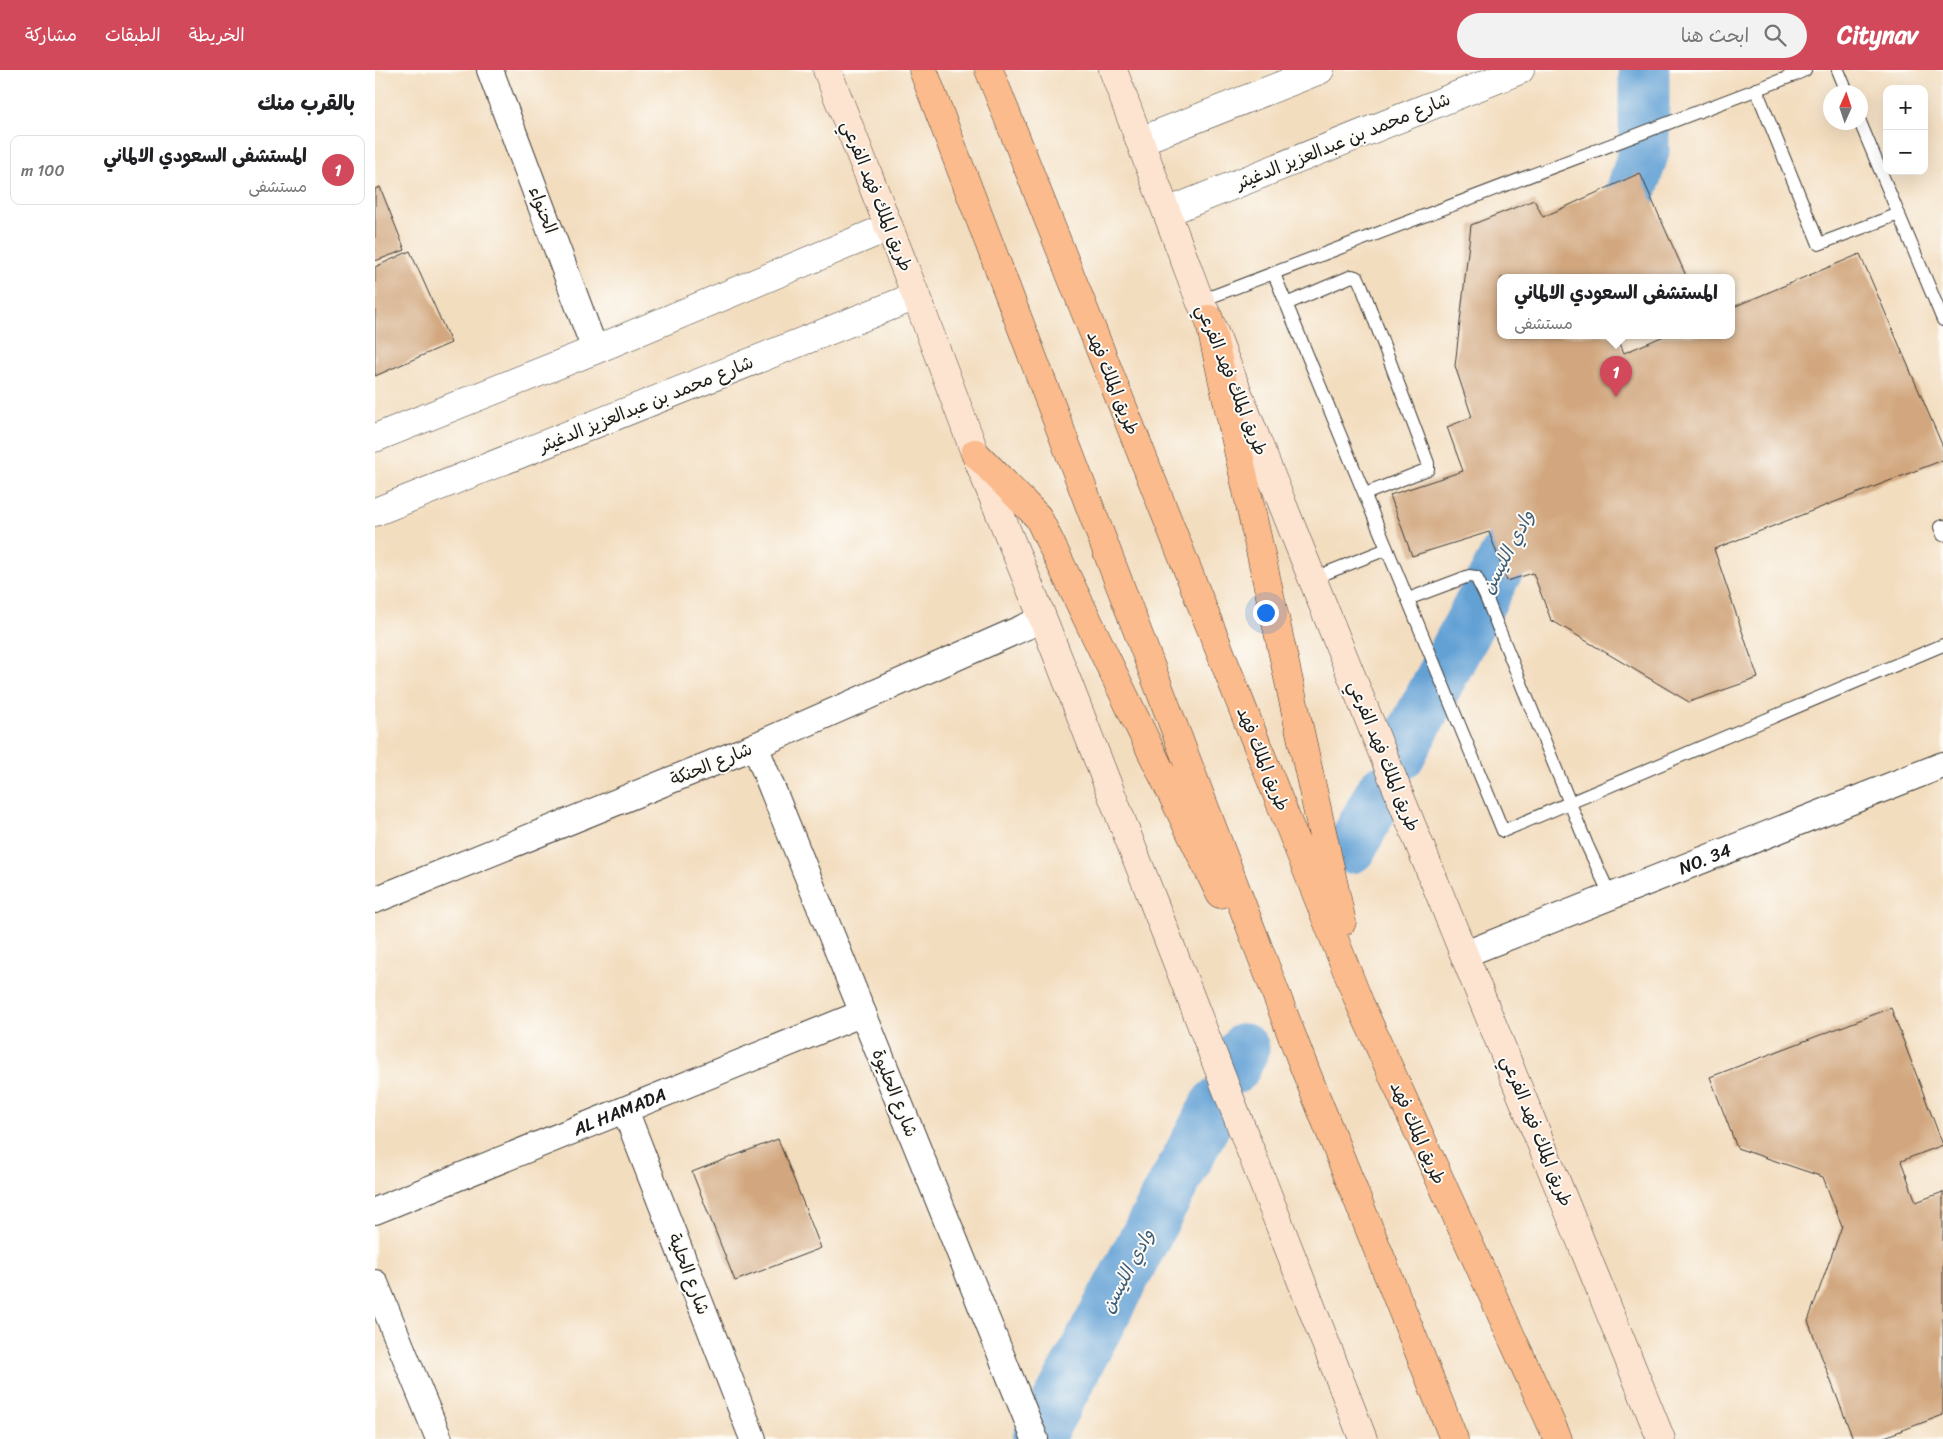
<!DOCTYPE html>
<html lang="ar">
<meta charset="utf-8">
<style>
:root{--surface:#fff;--page:#f2f2f2;--text:#202124;--muted:#757577;--line:#e0e0e0;--accent:#d1495b}
body{margin:0;font-family:Sriracha,"Playpen Sans Arabic",sans-serif;background:var(--page);color:var(--text);direction:rtl}
.controls{position:absolute;right:15px;top:15px;display:grid;overflow:hidden;border-radius:10px;box-shadow:0 5px 20px #0002}
.controls button{width:45px;height:45px;display:grid;place-items:center;padding:0;border:0;border-bottom:1px solid var(--line);background:var(--surface);color:var(--text);font:25px sans-serif}
.compass{position:absolute;left:1448px;top:15px;width:45px;height:45px;border-radius:50%;background:var(--surface);box-shadow:0 5px 20px #0002;rotate:3deg}
.you{position:absolute;left:890px;top:542px;width:18px;height:18px;margin:-12px;border:4px solid #fff;border-radius:50%;background:#1a73e8;box-shadow:0 0 0 8px #1a73e833}
.badge{display:grid;place-items:center;width:32px;height:32px;border-radius:50%;background:var(--accent);color:#fff;font-size:16px;font-weight:700}
.pin{position:absolute;translate:-50% -41px;filter:drop-shadow(0 1px 2px #0008)}
.pin::after{content:'';position:absolute;top:26px;width:18px;height:15px;background:inherit;clip-path:polygon(0 0,100% 0,50% 100%)}
.popup{position:absolute;left:1122px;top:204px;width:238px;height:65px;box-sizing:border-box;display:grid;place-content:center;border-radius:10px;background:var(--surface);filter:drop-shadow(0 1px 4px #0005);font-size:16px;white-space:nowrap;color:var(--muted)}
.popup b{font-size:19px;color:var(--text)}
.popup::after{content:'';position:absolute;left:50%;top:100%;margin-left:-10px;border:10px solid transparent;border-top-color:var(--surface)}
.list{margin:0;padding:0;list-style:none}
h2{display:flex;justify-content:space-between;align-items:center;height:65px;margin:0;padding:0 20px;font-size:21px}
h2 small{font-size:16px;font-weight:400;color:var(--muted)}
.list li{display:grid;grid-template-columns:32px 1fr auto;gap:15px;align-items:center;box-sizing:border-box;height:70px;margin:0 10px 10px;padding:0 10px;border:1px solid var(--line);border-radius:10px}
.list b{display:block;font-size:19px;white-space:nowrap}
.list p{margin:0;font-size:16px;white-space:nowrap;color:var(--muted)}
.list em{font-size:16px;font-style:normal;color:var(--muted)}
.icon{flex:none;width:28px;height:28px;fill:none;stroke:currentColor;stroke-width:2;stroke-linecap:round;stroke-linejoin:round}
.map{position:relative;flex:none;width:1568px;height:1369px;overflow:hidden;direction:ltr}
header{display:flex;align-items:center;gap:30px;box-sizing:border-box;height:70px;padding:0 25px;background:var(--accent);color:#fff}
header strong{font-size:24px}
nav{display:flex;gap:28px;margin-inline-start:auto;font-size:18px}
.search{width:350px;height:45px;background:var(--page);display:flex;align-items:center;gap:12px;box-sizing:border-box;padding:0 18px;border-radius:28px;color:var(--muted);font-size:19px}
main{display:flex}
aside{flex:1;background:var(--surface)}
.map>svg:first-child{display:block}
</style>
<header>
<strong>Citynav</strong>
<div class="search"><svg class="icon" aria-label="search" viewBox="0 0 24 24"><circle cx="10" cy="10" r="6"/><path d="M15 15l6 6"/></svg>ابحث هنا</div>
<nav><a>الخريطة</a><a>الطبقات</a><a>مشاركة</a></nav>
</header>
<main>
<div class="map">
<svg width="1568" height="1369" viewBox="0 0 1568 1369">
<rect width="100%" height="100%" fill="#fdfcf7"/>
<filter id="ink" filterUnits="userSpaceOnUse"><feTurbulence type="fractalNoise" baseFrequency=".02" numOctaves="2"/><feDisplacementMap in="SourceGraphic" scale="10" xChannelSelector="R" yChannelSelector="G"/><feConvolveMatrix kernelMatrix="1 2 1 2 8 2 1 2 1" color-interpolation-filters="sRGB"/></filter>
<filter id="wash" filterUnits="userSpaceOnUse"><feTurbulence type="fractalNoise" baseFrequency=".0096" numOctaves="4" result="noise"/><feDisplacementMap in="SourceGraphic" scale="20" xChannelSelector="R" yChannelSelector="G"/><feGaussianBlur stdDeviation="1.12" result="paint"/><feColorMatrix in="noise" values="0 0 0 0 0 0 0 0 0 0 0 0 0 0 0 0 0 1.4 0 .05"/><feComposite in="paint" operator="in"/></filter>
<g filter="url(#wash)">
<rect width="100%" height="100%" fill="#f3ddbf"/>
<g fill="none" stroke-linecap="round" stroke-linejoin="round">
<path stroke="#63a1d5" stroke-width="51" d="M1229 208 1269 81V0
M1025 685 1158 433
M976 778 1007 720
M859 999 869 979
M663 1369 841 1034"/>
</g>
<g id="blocks">
<path fill="#d2a77f" d="M1265 103 1312 208H1126V266H1242L1249 283 1289 266H1356V238L1485 184 1568 377V390L1339 479 1383 608 1314 632 1176 550 1158 503 1132 511 1114 462 1037 486 1015 425 1088 401 1072 357 1097 347 1080 296 1096 155 1159 130 1168 147Z
M5 117 30 180 0 191V119Z
M35 181 76 273 0 306V197Z
M1516 938 1568 1075 1526 1091 1541 1132 1568 1122V1345L1504 1369H1478L1433 1251 1467 1156 1448 1107 1362 1078 1335 1007Z
M403 1069 446 1178 360 1211 317 1102Z"/>
</g>
</g>
<g filter="url(#ink)">
<use href="#blocks" fill-opacity="0" stroke="#3c3934" stroke-width="1"/>
<g fill="none" stroke-linecap="round" stroke-linejoin="round">
<defs>
<path id="service" d="M1463 0 1472 22
M1417 6 1430 0
M1381 19 1444 174 1524 144
M1485 52 1568 250
M899 204 1128 761 1568 575
M825 231 1417 6 1415 0
M911 234 977 206 983 208 987 217 1053 393V399L990 424
M1568 456 1565 457 1568 465
M936 509 1012 479
M1033 529 1094 506 1101 507 1110 525 1212 775 1236 827"/>
<g id="minor">
<path d="M115 0 220 280"/>
<path d="M380 676 660 1369"/>
<path d="M0 830 380 676 668 549"/>
<path id="s1" d="M1090 884 1568 695"/>
<path d="M250 1040 378 1369"/>
<path id="s2" d="M0 1141 488 943"/>
<path d="M0 1213 64 1369"/>
</g>
<path id="tertiary" d="M765 71 945 0
M792 142 1145 0
M0 368 220 280 514 157
M0 442 541 226"/>
<path id="secondary" d="M452 0 541 226 600 383 668 549 988 1369
M738 0 825 231 834 249C981 623 1135 996 1286 1369"/>
<path id="motorway" d="M548 0 927 992 1079 1369
M614 0 985 934 1183 1369
M834 249 967 852
M600 383 663 447 845 824"/>
</defs>
<use href="#service" stroke="#3c3934" stroke-width="14"/>
<use href="#minor" stroke="#3c3934" stroke-width="28"/>
<use href="#tertiary" stroke="#3c3934" stroke-width="29"/>
<use href="#secondary" stroke="#3c3934" stroke-width="29"/>
<use href="#motorway" stroke="#3c3934" stroke-width="29"/>
<use href="#service" stroke="#fff" stroke-width="12"/>
<use href="#minor" stroke="#fff" stroke-width="26"/>
<use href="#tertiary" stroke="#fff" stroke-width="28"/>
<use href="#secondary" stroke="#fde4d1" stroke-width="28"/>
<use href="#motorway" stroke="#fbbb8c" stroke-width="28"/>
</g>
</g>
<g text-anchor="middle" dominant-baseline="central" stroke-width="4" stroke-linejoin="round" paint-order="stroke">
<g font-size="18" fill="#1c1c1c" stroke="#fdfcf7">
<text transform="translate(968 71) rotate(-22)">شارع محمد بن عبدالعزيز الدغيثر</text>
<text transform="translate(502 126) rotate(68)">طريق الملك فهد الفرعي</text>
<text transform="translate(168 140) rotate(69)">الحنواء</text>
<text transform="translate(857 310) rotate(68)">طريق الملك فهد الفرعي</text>
<text transform="translate(738 313) rotate(68)">طريق الملك فهد</text>
<text transform="translate(271 334) rotate(-22)">شارع محمد بن عبدالعزيز الدغيثر</text>
<text transform="translate(1009 686) rotate(68)">طريق الملك فهد الفرعي</text>
<text transform="translate(888 689) rotate(68)">طريق الملك فهد</text>
<text transform="translate(336 694) rotate(-22)">شارع الحنكة</text>
<text stroke="none"><textPath href="#s1" startOffset="258">NO. 34</textPath></text>
<text transform="translate(520 1023) rotate(68)">شارع الحليوة</text>
<text stroke="none"><textPath href="#s2" startOffset="264">AL HAMADA</textPath></text>
<text transform="translate(1162 1061) rotate(68)">طريق الملك فهد الفرعي</text>
<text transform="translate(1043 1063) rotate(66)">طريق الملك فهد</text>
<text transform="translate(314 1204) rotate(69)">شارع الحلية</text>
</g>
<g font-size="19" font-style="italic" fill="#405e78" stroke="#fdfcf7">
<text transform="translate(1132 482) rotate(-62)">وادي الليسن</text>
<text transform="translate(752 1201) rotate(-62)">وادي الليسن</text>
</g>
</g>
</svg>
<div class="controls">
<button>+</button>
<button>−</button>
</div>
<svg class="compass" viewBox="-18 -18 36 36"><path d="M0-13l5 13h-10z" fill="#e53935"/><path d="M0 13l5-13h-10z" fill="#757577"/></svg>
<div class="you"></div>
<div class="pin badge" style="left:1241px;top:327px">1</div>
<div class="popup"><b>المستشفى السعودي الالماني</b>مستشفى</div>
</div>
<aside>
<h2>بالقرب منك<small></small></h2>
<ul class="list">
<li><span class="badge">1</span><div><b>المستشفى السعودي الالماني</b><p>مستشفى</p></div><em>100 m</em></li>
</ul>
</aside>
</main>
